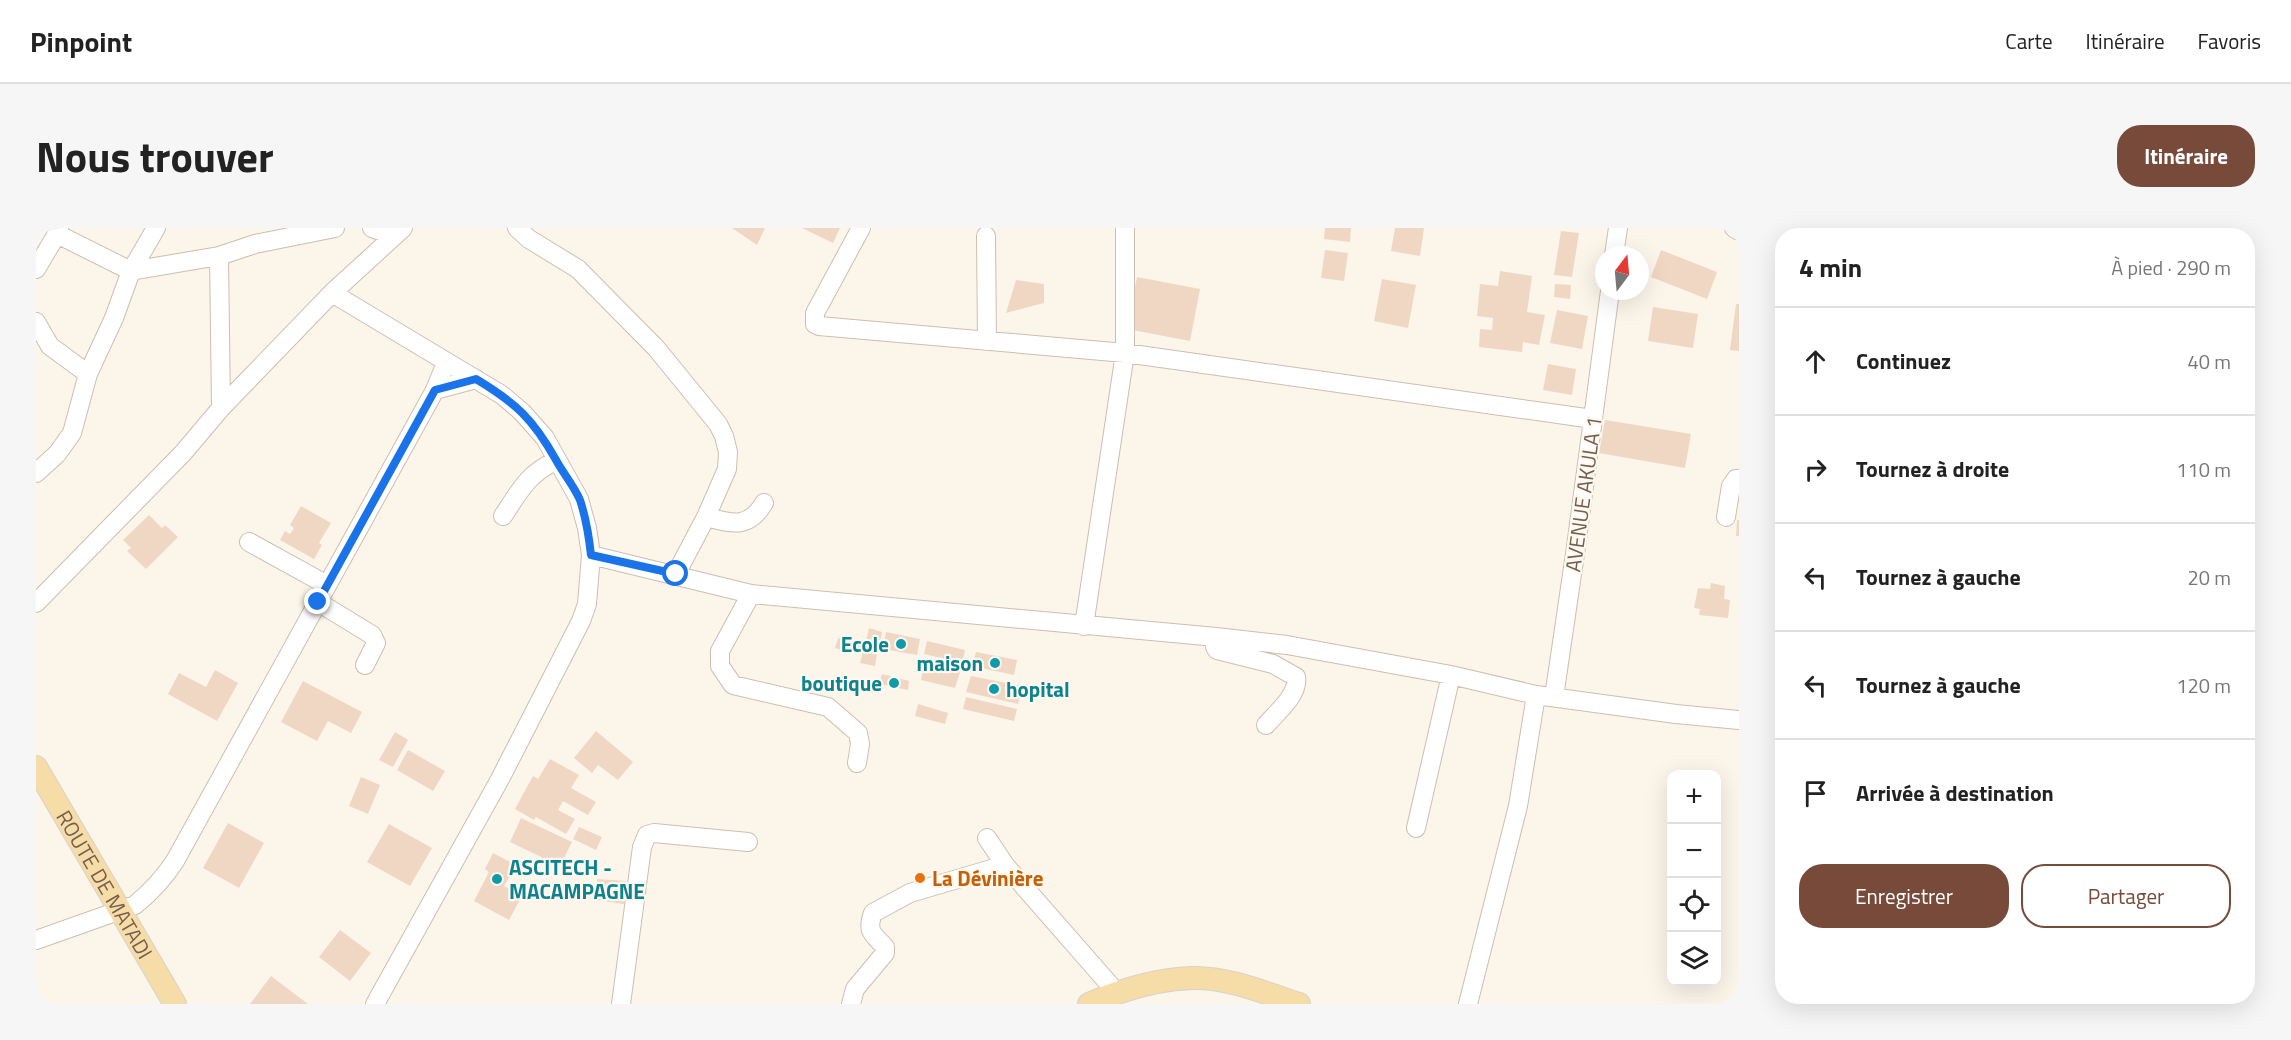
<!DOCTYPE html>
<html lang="fr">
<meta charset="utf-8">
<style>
:root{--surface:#fff;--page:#f6f6f6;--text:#222;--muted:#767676;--line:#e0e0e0;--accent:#774a3a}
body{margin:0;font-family:"Titillium Web",sans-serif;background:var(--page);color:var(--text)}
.controls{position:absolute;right:18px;bottom:18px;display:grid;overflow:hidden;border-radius:12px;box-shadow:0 6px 24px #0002}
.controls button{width:54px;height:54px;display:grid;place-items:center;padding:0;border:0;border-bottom:2px solid var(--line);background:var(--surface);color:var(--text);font:30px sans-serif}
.compass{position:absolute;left:1559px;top:18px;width:54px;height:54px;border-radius:50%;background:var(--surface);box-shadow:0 6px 24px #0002;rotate:16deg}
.stop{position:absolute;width:18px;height:18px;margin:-14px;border:4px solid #1a73e8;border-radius:50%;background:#fff}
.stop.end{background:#1a73e8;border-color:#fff;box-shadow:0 2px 6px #0008}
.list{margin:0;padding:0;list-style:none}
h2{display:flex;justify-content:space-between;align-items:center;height:78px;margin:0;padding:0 24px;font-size:26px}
h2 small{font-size:20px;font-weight:400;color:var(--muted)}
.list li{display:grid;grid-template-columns:39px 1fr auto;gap:18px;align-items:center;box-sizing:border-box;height:108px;padding:0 24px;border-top:2px solid var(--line)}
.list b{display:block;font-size:22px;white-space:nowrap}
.list em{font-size:20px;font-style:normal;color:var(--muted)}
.actions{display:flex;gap:12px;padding:18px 24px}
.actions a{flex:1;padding:14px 0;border:2px solid var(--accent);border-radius:24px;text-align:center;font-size:21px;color:var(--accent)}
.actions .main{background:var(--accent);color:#fff}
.icon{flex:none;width:33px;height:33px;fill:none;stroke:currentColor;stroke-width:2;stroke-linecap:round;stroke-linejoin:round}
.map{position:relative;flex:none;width:1703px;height:776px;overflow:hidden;border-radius:24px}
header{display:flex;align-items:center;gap:36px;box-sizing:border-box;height:84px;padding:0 30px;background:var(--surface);border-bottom:2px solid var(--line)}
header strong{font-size:28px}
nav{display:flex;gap:33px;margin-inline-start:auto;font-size:21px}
.intro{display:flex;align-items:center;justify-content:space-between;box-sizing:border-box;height:144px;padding:0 36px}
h1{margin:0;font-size:42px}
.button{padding:15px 27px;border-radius:24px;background:var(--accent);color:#fff;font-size:21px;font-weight:700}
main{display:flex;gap:36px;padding:0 36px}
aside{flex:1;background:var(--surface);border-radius:24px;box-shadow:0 6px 24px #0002}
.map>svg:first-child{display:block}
</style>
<header>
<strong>Pinpoint</strong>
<nav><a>Carte</a><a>Itinéraire</a><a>Favoris</a></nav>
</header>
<div class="intro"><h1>Nous trouver</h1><a class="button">Itinéraire</a></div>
<main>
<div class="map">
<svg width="1703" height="776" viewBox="0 0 1703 776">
<rect width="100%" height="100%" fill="#fcf5ea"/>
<path fill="#f0d7c3" d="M696 0H729L721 17Z
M766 0H804L797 15Z
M1289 0H1315L1314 14 1288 11Z
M1359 0H1388L1384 28 1355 23Z
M1525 3 1543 5 1536 49 1518 47Z
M1289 22 1312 25 1308 53 1285 50Z
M1625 22 1681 44 1671 71 1615 49Z
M1464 43 1496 48 1491 84 1509 87 1503 117 1487 114 1486 124 1443 119 1444 101 1456 102 1457 90 1441 88 1444 56 1462 58Z
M1101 49 1164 61 1154 113 1091 101Z
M1346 51 1380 57 1372 100 1338 93Z
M980 52 1008 56V75L970 85Z
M1519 56 1535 57 1534 71 1518 69Z
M1700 76H1703V123L1694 122Z
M1617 79 1662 86 1657 120 1612 113Z
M1521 82 1552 88 1546 121 1514 115Z
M1512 136 1540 141 1536 167 1507 162Z
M1569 192 1655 206 1649 240 1563 225Z
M265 278 295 295 283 315 286 317 278 331 244 312 249 303 254 306 258 300 254 297Z
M113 287 126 300 129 297 142 309 110 341 91 323 95 320 87 312Z
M1701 292H1703V308H1700Z
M1675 355 1689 358 1688 371 1694 372 1692 390 1663 387 1664 381 1658 380 1662 360 1674 361Z
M833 400 846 404 843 419 829 417Z
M850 404 884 411 881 427 847 421Z
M802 410 824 415 821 426 799 420Z
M891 413 929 422 926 435 888 426Z
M827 423 841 426 839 438 824 435Z
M940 424 981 432 978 447 936 438Z
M888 436 924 444 919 460 885 452Z
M179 442 202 455 181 493 132 466 143 445 170 459Z
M846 446 873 453 872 462 843 456Z
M935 448 986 458 982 476 930 464Z
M267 453 326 484 315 505 292 493 281 513 245 494Z
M930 469 981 481 978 493 927 481Z
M882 476 912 485 909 496 879 488Z
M560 503 597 534 582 552 562 537 556 545 538 530Z
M359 504 372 512 357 539 343 532Z
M372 522 409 543 397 563 361 542Z
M514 531 543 547 535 560 560 574 552 587 527 573 522 582 539 591 530 606 500 589 498 592 479 581 497 548 502 551Z
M325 549 344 557 332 586 313 578Z
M485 590 536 614 524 638 474 614Z
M192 595 228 615 203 660 167 640Z
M353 596 396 620 374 658 331 634Z
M543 599 566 609 560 622 537 611Z
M457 625 480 637 468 658 486 668 473 692 438 673 453 644 449 641Z
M561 651 590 653 588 676 560 672Z
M304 702 335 725 314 753 283 729Z
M235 748 272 776H214Z"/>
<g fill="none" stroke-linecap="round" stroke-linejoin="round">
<defs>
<path id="minor" d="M336 0 356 7
M481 0 493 11 542 41 620 120 682 196 688 208 692 224 691 241 670 289 640 346
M825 0 779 85V96L783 98 1089 125 1557 191
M1698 0 1703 3
M21 6 95 43 183 28 219 16 299 0
M950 8 951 113
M1578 27 1582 0
M183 28 185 180
M0 41 21 6 23 0
M296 65 466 167 486 184 509 210 543 271 551 300 555 327 551 376 545 393 464 551 339 776
M0 94 14 118 52 146
M399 162 440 151
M0 245 21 226 36 205 52 146 78 90 95 43 120 0
M467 288C483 264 492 245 520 233
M670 289C695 295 712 302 728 275
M1690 289 1695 258 1700 251H1703
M213 314 291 357
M555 327 715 366 1180 409 1251 417 1415 447 1500 467 1640 486 1703 492
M715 366 684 423V438L697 457 792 479 822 505 824 516 821 535
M282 374 336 407 340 415 329 437
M0 375 147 225 185 180 296 65 367 0
M1048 398 1089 125V0
M1180 409 1179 419 1181 422 1237 436 1260 449C1263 467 1240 485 1230 497
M1518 469 1539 326 1574 63
M1380 600 1415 447
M951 610 969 637 1081 765
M0 712 99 677C115 664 128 650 139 633L399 162 410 135
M585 776 606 619 611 607 618 605 712 614
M815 776 819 761 849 725V719C837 706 830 704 837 685L874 665 969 637
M1432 776 1482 578 1500 467"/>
<g id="major">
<path id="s1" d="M0 539 139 776"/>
<path d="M1053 776C1085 762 1121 751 1156 750 1192 749 1229 765 1263 776"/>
</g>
</defs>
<use href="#minor" stroke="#cdbeb0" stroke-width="20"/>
<use href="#major" stroke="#d8d2cd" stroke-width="24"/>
<use href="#minor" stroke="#fff" stroke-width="18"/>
<use href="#major" stroke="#f6dca7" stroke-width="22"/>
</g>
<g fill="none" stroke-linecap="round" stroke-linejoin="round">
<path stroke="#1a73e8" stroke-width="8" d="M282 374 399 162 440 151C480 175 497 191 520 232 527 245 538 258 544 272 550 290 553 309 555 327L640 346"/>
</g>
<g fill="#0f9aa8" stroke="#fef9f0" stroke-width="2">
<circle cx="865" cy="416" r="6"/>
<circle cx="959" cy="435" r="6"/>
<circle cx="858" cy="455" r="6"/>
<circle cx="958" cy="461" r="6"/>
<circle cx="461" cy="651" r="6"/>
</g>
<circle fill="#e8710a" stroke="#fef9f0" stroke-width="2" cx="884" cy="650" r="6"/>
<g text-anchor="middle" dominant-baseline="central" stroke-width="4.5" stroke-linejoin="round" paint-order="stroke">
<g font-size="21" fill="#755e4e" stroke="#fef9f0">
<text transform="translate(1547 266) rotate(-82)">AVENUE AKULA 1</text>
<text stroke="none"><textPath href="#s1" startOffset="136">ROUTE DE MATADI</textPath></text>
</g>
<g font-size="21" font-weight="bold" fill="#0d838f" stroke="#fef9f0" text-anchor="end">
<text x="853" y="416">Ecole</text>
<text x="947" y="435">maison</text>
<text x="846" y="455">boutique</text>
<text x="970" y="461" text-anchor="start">hopital</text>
<text x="473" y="639" text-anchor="start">ASCITECH -<tspan x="473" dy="24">MACAMPAGNE</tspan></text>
</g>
<g font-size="21" font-weight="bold" fill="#c56008" stroke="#fef9f0" text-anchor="start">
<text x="896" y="650">La Dévinière</text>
</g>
</g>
</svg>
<div class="controls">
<button>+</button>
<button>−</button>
<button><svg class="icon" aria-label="locate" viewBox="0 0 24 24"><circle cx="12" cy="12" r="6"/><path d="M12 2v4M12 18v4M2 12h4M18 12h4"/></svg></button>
<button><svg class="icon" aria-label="layers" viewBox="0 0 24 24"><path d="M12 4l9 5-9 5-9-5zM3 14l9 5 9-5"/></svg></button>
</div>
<svg class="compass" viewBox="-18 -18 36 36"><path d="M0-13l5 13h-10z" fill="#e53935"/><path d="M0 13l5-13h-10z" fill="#767676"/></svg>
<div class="stop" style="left:640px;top:346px"></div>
<div class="stop end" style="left:282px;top:374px"></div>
</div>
<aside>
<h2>4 min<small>À pied · 290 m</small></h2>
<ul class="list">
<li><svg class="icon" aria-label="ahead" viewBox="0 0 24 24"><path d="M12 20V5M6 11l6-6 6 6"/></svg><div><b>Continuez</b></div><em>40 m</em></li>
<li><svg class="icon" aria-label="right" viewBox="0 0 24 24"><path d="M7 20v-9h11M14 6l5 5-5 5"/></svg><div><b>Tournez à droite</b></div><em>110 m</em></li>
<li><svg class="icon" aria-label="left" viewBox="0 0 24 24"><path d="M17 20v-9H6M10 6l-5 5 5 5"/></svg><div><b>Tournez à gauche</b></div><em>20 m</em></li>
<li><svg class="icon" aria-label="left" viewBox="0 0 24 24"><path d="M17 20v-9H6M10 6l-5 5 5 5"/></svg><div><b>Tournez à gauche</b></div><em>120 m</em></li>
<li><svg class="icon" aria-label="arrive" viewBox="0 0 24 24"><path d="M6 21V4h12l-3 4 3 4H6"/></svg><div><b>Arrivée à destination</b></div></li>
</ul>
<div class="actions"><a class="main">Enregistrer</a><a>Partager</a></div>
</aside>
</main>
